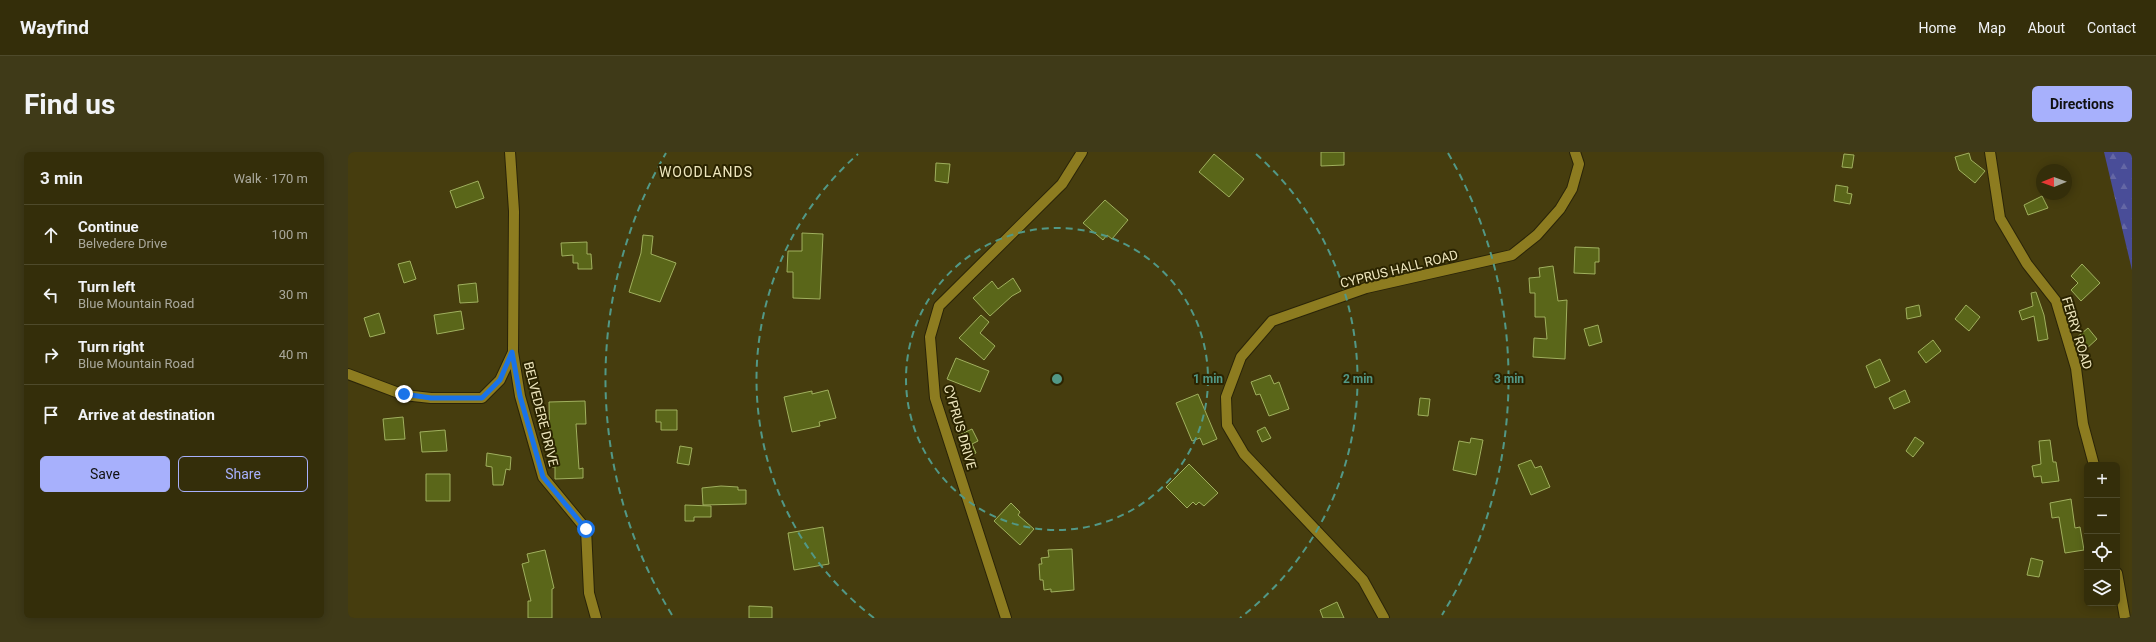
<!DOCTYPE html>
<meta charset="utf-8">
<style>
:root{--surface:#342e0a;--page:#3f3a18;--text:#f1f3f6;--muted:#a9a89c;--line:#4e4a2b;--accent:#a7b0fc}
body{margin:0;font-family:Roboto,sans-serif;background:var(--page);color:var(--text)}
.controls{position:absolute;right:12px;bottom:12px;display:grid;overflow:hidden;border-radius:6px;box-shadow:0 2px 10px #0003}
.controls button{width:36px;height:36px;display:grid;place-items:center;padding:0;border:0;border-bottom:1px solid var(--line);background:var(--surface);color:var(--text);font:20px sans-serif}
.compass{position:absolute;left:1688px;top:12px;width:36px;height:36px;border-radius:50%;background:var(--surface);box-shadow:0 2px 10px #0003;rotate:269deg}
.stop{position:absolute;width:12px;height:12px;margin:-9px;border:3px solid #1a73e8;border-radius:50%;background:#fff}
.stop.end{background:#1a73e8;border-color:#fff;box-shadow:0 1px 4px #0008}
.list{margin:0;padding:0;list-style:none}
h2{display:flex;justify-content:space-between;align-items:center;height:52px;margin:0;padding:0 16px;font-size:17px}
h2 small{font-size:13px;font-weight:400;color:var(--muted)}
.list li{display:grid;grid-template-columns:26px 1fr auto;gap:12px;align-items:center;box-sizing:border-box;height:60px;padding:0 16px;border-top:1px solid var(--line)}
.list b{display:block;font-size:15px;white-space:nowrap}
.list p{margin:0;font-size:13px;white-space:nowrap;color:var(--muted)}
.list em{font-size:13px;font-style:normal;color:var(--muted)}
.actions{display:flex;gap:8px;padding:12px 16px}
.actions a{flex:1;padding:9px 0;border:1px solid var(--accent);border-radius:6px;text-align:center;font-size:14px;color:var(--accent)}
.actions .main{background:var(--accent);color:#111}
.icon{flex:none;width:22px;height:22px;fill:none;stroke:currentColor;stroke-width:2;stroke-linecap:round;stroke-linejoin:round}
.map{position:relative;flex:none;width:1784px;height:466px;overflow:hidden;border-radius:6px}
header{display:flex;align-items:center;gap:24px;box-sizing:border-box;height:56px;padding:0 20px;background:var(--surface);border-bottom:1px solid var(--line)}
header strong{font-size:19px}
nav{display:flex;gap:22px;margin-inline-start:auto;font-size:14px}
.intro{display:flex;align-items:center;justify-content:space-between;box-sizing:border-box;height:96px;padding:0 24px}
h1{margin:0;font-size:28px}
.button{padding:10px 18px;border-radius:6px;background:var(--accent);color:#111;font-size:14px;font-weight:700}
main{display:flex;gap:24px;padding:0 24px}
aside{flex:1;background:var(--surface);border-radius:6px;box-shadow:0 2px 10px #0003}
.map>svg:first-child{display:block}
</style>
<header>
<strong>Wayfind</strong>
<nav><a>Home</a><a>Map</a><a>About</a><a>Contact</a></nav>
</header>
<div class="intro"><h1>Find us</h1><a class="button">Directions</a></div>
<main>
<aside>
<h2>3 min<small>Walk · 170 m</small></h2>
<ul class="list">
<li><svg class="icon" aria-label="ahead" viewBox="0 0 24 24"><path d="M12 20V5M6 11l6-6 6 6"/></svg><div><b>Continue</b><p>Belvedere Drive</p></div><em>100 m</em></li>
<li><svg class="icon" aria-label="left" viewBox="0 0 24 24"><path d="M17 20v-9H6M10 6l-5 5 5 5"/></svg><div><b>Turn left</b><p>Blue Mountain Road</p></div><em>30 m</em></li>
<li><svg class="icon" aria-label="right" viewBox="0 0 24 24"><path d="M7 20v-9h11M14 6l5 5-5 5"/></svg><div><b>Turn right</b><p>Blue Mountain Road</p></div><em>40 m</em></li>
<li><svg class="icon" aria-label="arrive" viewBox="0 0 24 24"><path d="M6 21V4h12l-3 4 3 4H6"/></svg><div><b>Arrive at destination</b></div></li>
</ul>
<div class="actions"><a class="main">Save</a><a>Share</a></div>
</aside>
<div class="map">
<svg width="1784" height="466" viewBox="0 0 1784 466">
<defs>
<pattern id="forest-firs" width="22" height="20" patternUnits="userSpaceOnUse"><rect width="22" height="20" fill="#494d98"/><path d="M5 1l3.5 6h-7zM16 11l3.5 6h-7z" fill="#6467a5"/></pattern>
</defs>
<rect width="100%" height="100%" fill="#463d0e"/>
<path fill="url(#forest-firs)" d="M1756 0H1784V118Z"/>
<path fill="#5a6619" stroke="#a0b05e" d="M973 0H996V13L973 14Z
M1621 1 1623 8 1637 19 1627 31 1611 18 1607 5Z
M866 2 896 27 881 45 851 20Z
M1496 2 1506 3 1504 16 1494 15Z
M588 11 602 12 600 31 587 29Z
M130 29 136 46 108 56 102 39Z
M1488 33 1500 35 1499 41 1504 42 1502 52 1486 49Z
M1694 44 1700 56 1680 63 1676 53Z
M757 48 780 68 764 87 759 83 755 88 735 71Z
M454 81 475 82 472 147 445 146V120H439L440 99H454Z
M295 83 305 84 303 102 328 111 312 150 281 140 293 101Z
M239 90V102H243L244 117H230V111H225V103L214 104 213 91Z
M1227 95 1251 96V110H1247V122L1226 121Z
M62 109 68 127 56 131 50 112Z
M1734 112 1752 131 1733 149 1723 138 1730 131 1723 124Z
M1205 114 1210 149 1219 148 1217 207 1185 205 1186 186 1199 187 1197 165H1187V141H1182L1181 126 1192 125 1191 116Z
M665 126 673 139 664 144 642 164 625 146 644 129 650 137Z
M128 131 130 150 112 151 110 133Z
M1688 140 1696 163 1700 187 1690 189 1686 164 1674 168 1671 159 1685 154 1683 141Z
M1571 153 1573 164 1559 167 1558 156Z
M1618 153 1632 165 1621 179 1607 167Z
M113 159 116 177 89 182 86 163Z
M31 161 37 181 22 185 16 166Z
M633 163 641 170 632 181 647 194 636 208 611 186Z
M1250 173 1254 190 1241 194 1236 177Z
M1740 176 1749 187 1737 198 1727 187Z
M1585 188 1593 199 1578 211 1570 200Z
M608 206 641 219 632 240 599 227Z
M1532 207 1542 229 1527 236 1518 214Z
M922 223 926 232 931 230 941 257 921 264 912 242 908 243 903 230Z
M480 238 488 266 471 270 472 274 444 280 436 245 464 239V242Z
M1557 238 1562 250 1546 257 1541 246Z
M850 242 869 287 855 293 852 286 844 289 828 251Z
M1072 246 1082 247 1080 264 1070 263Z
M237 249 238 272H228L231 317 235 316V326L207 327V315H202L201 250Z
M308 258H329V278H313V270H308Z
M55 265 57 287 37 288 35 267Z
M917 275 923 286 914 290 909 279Z
M624 277 630 289 624 292 628 301 619 305 609 284Z
M97 278 99 299 74 300 72 280Z
M1567 285 1576 291 1565 305 1558 299Z
M1123 286 1135 288 1128 323 1105 318 1111 289 1122 291Z
M1702 288 1705 310H1708L1711 329 1694 331 1693 324 1686 325 1684 314 1693 312 1691 289Z
M332 294 344 296 341 313 329 311Z
M139 301 163 305 162 318 158 317 155 333H145L144 315 138 314Z
M1183 308 1187 316 1193 314 1202 335 1183 343 1170 313Z
M841 312 870 341 856 354 851 350 848 353 845 350 839 356 818 335Z
M78 322H102V349H78Z
M373 334 390 335V338H398V352L355 353 354 336Z
M1723 347 1727 376 1732 375 1736 398 1717 401 1711 365 1704 366 1702 351Z
M663 351 672 360 670 363 686 377 672 393 646 369Z
M337 353 363 354V365H346V369H337Z
M475 375 481 412 446 418 440 381Z
M724 397 726 438 703 440V437L696 438 695 428H692L691 412H694L693 406 701 405 700 398Z
M197 398 206 436 204 437V466H180V449H183L174 412 181 410 179 402Z
M1683 406 1695 409 1691 425 1679 423Z
M989 450 996 466H975L972 458Z
M401 454 424 455V466H401Z"/>
<g fill="none" stroke-linecap="round" stroke-linejoin="round">
<defs>
<path id="street" d="M162 0 166 59 165 200 172 244 195 325 238 377 241 441 248 466
M1642 0 1652 66 1679 112 1708 149 1728 216 1735 272 1746 313
M0 222 56 243 83 246H134L152 228 165 200
M1769 421 1777 466
M658 466 587 246 582 185 591 154 714 32 734 0
M1036 466 1015 428 896 302 879 273 878 245 893 205 924 169 1018 136 1164 103 1189 83 1212 57 1224 37 1231 12 1227 0"/>
</defs>
<use href="#street" stroke="#2a2408" stroke-width="12"/>
<use href="#street" stroke="#8d7c20" stroke-width="10"/>
</g>
<g fill="none" stroke-linecap="round" stroke-linejoin="round">
<path stroke="#1a73e8" stroke-width="5" d="M56 242 83 246H134L152 228 164 200 172 244 195 325 238 377"/>
</g>
<g fill="none" stroke="#529886" stroke-width="2" stroke-dasharray="7 5">
<circle cx="709" cy="227" r="151"/>
<path d="M526 466A301 301 0 0 1 510 2M908 2A301 301 0 0 1 892 466"/>
<path d="M324 463A452 452 0 0 1 318 1M1100 1A452 452 0 0 1 1094 463"/>
</g>
<g text-anchor="middle" dominant-baseline="central" stroke-width="4" stroke-linejoin="round" paint-order="stroke">
<g font-size="13" fill="#efe7be" stroke="#2b2400">
<text transform="translate(1051 117) rotate(-14)">CYPRUS HALL ROAD</text>
<text transform="translate(1729 181) rotate(73)">FERRY ROAD</text>
<text transform="translate(193 262) rotate(76)">BELVEDERE DRIVE</text>
<text transform="translate(612 275) rotate(74)">CYPRUS DRIVE</text>
</g>
<g font-size="14" letter-spacing="1" fill="#efe7be" stroke="#2b2400">
<text x="358" y="20">WOODLANDS</text>
</g>
</g>
<circle cx="709" cy="227" r="6" fill="#529886" stroke="#2b2400" stroke-width="2"/>
<g font-size="12" text-anchor="middle" font-weight="bold" fill="#529886" stroke="#2b2400" stroke-width="4" stroke-linejoin="round" paint-order="stroke">
<text x="860" y="231">1 min</text>
<text x="1010" y="231">2 min</text>
<text x="1161" y="231">3 min</text>
</g>
</svg>
<div class="controls">
<button>+</button>
<button>−</button>
<button><svg class="icon" aria-label="locate" viewBox="0 0 24 24"><circle cx="12" cy="12" r="6"/><path d="M12 2v4M12 18v4M2 12h4M18 12h4"/></svg></button>
<button><svg class="icon" aria-label="layers" viewBox="0 0 24 24"><path d="M12 4l9 5-9 5-9-5zM3 14l9 5 9-5"/></svg></button>
</div>
<svg class="compass" viewBox="-18 -18 36 36"><path d="M0-13l5 13h-10z" fill="#e53935"/><path d="M0 13l5-13h-10z" fill="#a9a89c"/></svg>
<div class="stop" style="left:238px;top:377px"></div>
<div class="stop end" style="left:56px;top:242px"></div>
</div>
</main>
